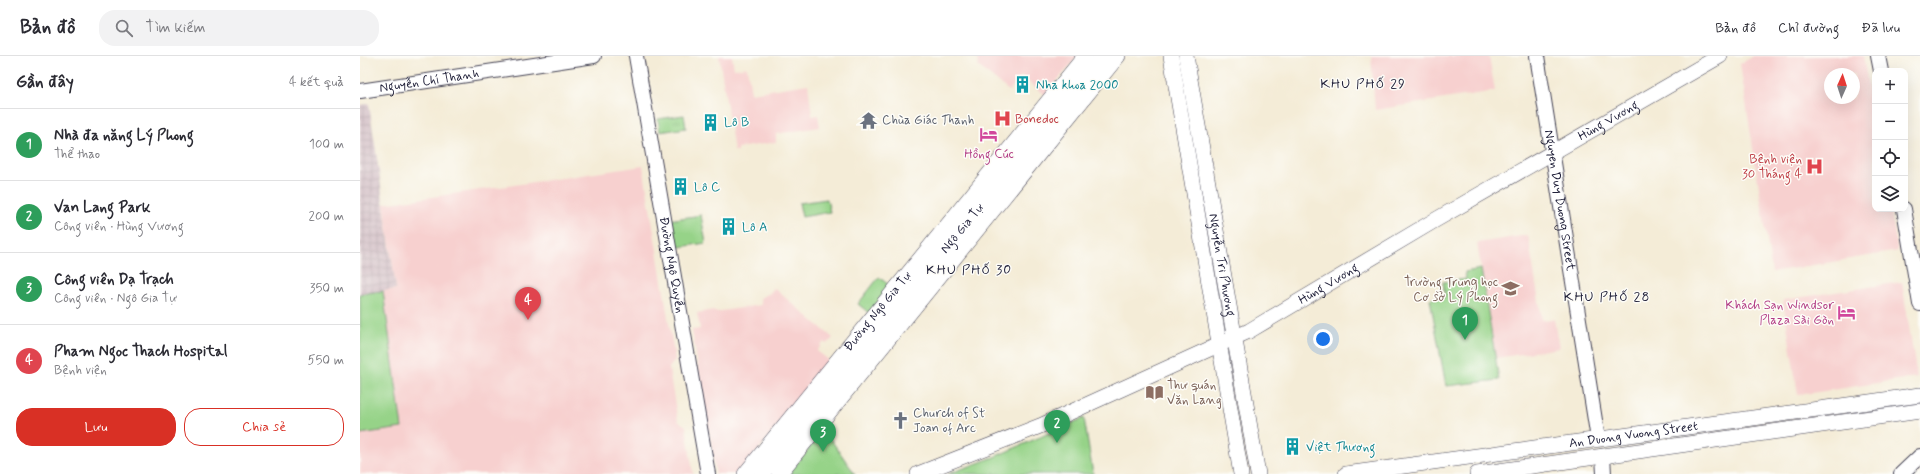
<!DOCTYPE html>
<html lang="vi">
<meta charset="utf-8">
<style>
:root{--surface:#fff;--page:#f2f2f3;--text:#2b2b33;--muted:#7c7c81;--line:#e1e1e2;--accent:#d93025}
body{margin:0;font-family:Mynerve,sans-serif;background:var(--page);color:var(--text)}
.controls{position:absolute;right:12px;top:12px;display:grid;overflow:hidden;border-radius:8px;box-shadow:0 4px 16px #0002}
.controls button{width:36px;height:36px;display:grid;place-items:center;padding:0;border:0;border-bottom:1px solid var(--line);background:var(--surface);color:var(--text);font:20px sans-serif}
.compass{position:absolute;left:1464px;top:12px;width:36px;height:36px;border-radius:50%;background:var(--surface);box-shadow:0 4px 16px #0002;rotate:3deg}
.you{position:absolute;left:963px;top:283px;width:14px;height:14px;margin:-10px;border:3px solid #fff;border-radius:50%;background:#1a73e8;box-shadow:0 0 0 6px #1a73e833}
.badge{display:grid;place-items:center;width:26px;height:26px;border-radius:50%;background:var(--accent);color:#fff;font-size:13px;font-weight:700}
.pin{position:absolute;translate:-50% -33px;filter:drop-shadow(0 1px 2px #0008)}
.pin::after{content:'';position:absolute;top:21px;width:14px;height:12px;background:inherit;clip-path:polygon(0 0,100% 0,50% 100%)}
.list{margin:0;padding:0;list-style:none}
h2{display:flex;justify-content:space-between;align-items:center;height:52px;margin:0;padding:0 16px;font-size:17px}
h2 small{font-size:13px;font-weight:400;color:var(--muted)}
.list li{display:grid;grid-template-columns:26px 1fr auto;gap:12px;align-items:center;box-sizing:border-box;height:72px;padding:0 16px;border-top:1px solid var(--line)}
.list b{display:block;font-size:15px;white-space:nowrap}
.list p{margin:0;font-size:13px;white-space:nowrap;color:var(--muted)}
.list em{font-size:13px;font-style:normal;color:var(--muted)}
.actions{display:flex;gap:8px;padding:12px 16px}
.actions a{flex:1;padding:9px 0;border:1px solid var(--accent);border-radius:16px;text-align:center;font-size:14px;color:var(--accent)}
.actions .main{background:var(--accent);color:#fff}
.icon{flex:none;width:22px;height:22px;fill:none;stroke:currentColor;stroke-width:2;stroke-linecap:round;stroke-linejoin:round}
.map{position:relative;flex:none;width:1560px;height:418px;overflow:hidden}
header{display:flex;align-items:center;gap:24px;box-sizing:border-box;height:56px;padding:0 20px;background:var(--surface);border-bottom:1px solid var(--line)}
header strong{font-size:19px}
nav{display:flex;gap:22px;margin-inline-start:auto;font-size:14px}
.search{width:280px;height:36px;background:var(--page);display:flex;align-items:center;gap:10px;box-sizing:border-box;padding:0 14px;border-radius:16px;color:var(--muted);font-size:15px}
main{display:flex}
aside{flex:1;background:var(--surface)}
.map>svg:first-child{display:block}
</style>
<header>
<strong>Bản đồ</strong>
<div class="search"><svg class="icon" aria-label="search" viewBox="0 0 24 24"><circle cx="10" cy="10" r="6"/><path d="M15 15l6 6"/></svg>Tìm kiếm</div>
<nav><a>Bản đồ</a><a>Chỉ đường</a><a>Đã lưu</a></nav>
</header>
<main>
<aside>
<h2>Gần đây<small>4 kết quả</small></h2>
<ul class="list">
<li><span class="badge" style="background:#2e9e5b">1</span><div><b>Nhà đa năng Lý Phong</b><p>Thể thao</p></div><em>100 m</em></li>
<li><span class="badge" style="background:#2e9e5b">2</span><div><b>Van Lang Park</b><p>Công viên · Hùng Vương</p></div><em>200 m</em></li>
<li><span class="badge" style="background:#2e9e5b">3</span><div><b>Công viên Dạ Trạch</b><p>Công viên · Ngô Gia Tự</p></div><em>350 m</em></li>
<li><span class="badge" style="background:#e0444e">4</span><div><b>Pham Ngoc Thach Hospital</b><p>Bệnh viện</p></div><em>550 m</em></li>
</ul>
<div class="actions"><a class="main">Lưu</a><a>Chia sẻ</a></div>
</aside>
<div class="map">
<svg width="1560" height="418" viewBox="0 0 1560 418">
<defs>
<pattern id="industrial-grid" width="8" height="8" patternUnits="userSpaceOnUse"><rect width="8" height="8" fill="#d2bec5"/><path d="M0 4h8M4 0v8" fill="none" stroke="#b4a3aa"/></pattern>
<pattern id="grass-tufts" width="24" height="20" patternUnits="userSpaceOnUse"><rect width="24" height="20" fill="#96d388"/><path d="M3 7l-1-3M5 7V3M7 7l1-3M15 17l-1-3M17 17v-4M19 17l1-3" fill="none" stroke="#81b576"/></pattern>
</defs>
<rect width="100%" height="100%" fill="#fdfcf7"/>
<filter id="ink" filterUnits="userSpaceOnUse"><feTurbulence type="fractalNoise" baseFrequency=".025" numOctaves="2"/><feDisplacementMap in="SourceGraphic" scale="8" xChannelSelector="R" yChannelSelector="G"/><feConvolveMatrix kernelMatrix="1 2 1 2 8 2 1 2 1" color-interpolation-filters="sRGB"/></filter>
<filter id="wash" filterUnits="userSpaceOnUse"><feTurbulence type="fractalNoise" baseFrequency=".012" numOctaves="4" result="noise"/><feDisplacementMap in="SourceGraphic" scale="16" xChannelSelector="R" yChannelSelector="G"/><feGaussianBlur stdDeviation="0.9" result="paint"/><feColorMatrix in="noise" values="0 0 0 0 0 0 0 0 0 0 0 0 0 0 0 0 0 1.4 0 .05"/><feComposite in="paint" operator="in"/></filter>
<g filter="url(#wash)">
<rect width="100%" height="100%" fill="#f4ecd7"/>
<path fill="#f7d0cf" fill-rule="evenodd" d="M359 0H372L374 13 387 11 391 37 448 28 452 60 458 59 460 71 416 78V86L378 92V95H374Z
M617 0H718L685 39 661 20 649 35 618 10Z
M1011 0H1129L1135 35 1015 54Z
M1393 0H1503L1515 68V153H1530L1538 195 1412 216 1380 8ZM1470 18H1494V42H1470Z
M283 110 315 304 309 312 312 332 318 365 326 370 333 418H0V378L42 371 23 235 36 233 24 148Z
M1168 179 1182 264 1194 263 1199 292 1136 302 1117 187Z
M1542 226 1557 321 1438 339 1423 244Z
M414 232 473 282 467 288 464 286 457 295 470 305 379 418H356L332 274 340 273 337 257 354 254 355 256 401 249 400 242 410 237Z"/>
<path fill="url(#industrial-grid)" d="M9 48 36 233 0 238V49Z"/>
<path fill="url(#grass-tufts)" stroke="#5c7a62" d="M324 59 326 72 300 76 298 63Z"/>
<path fill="#96d388" stroke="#5c7a62" d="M467 143 470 156 442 161 439 147Z
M341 159 346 187 313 192 309 164Z
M1121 213 1139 324 1086 330 1070 243 1085 240 1083 226 1106 223 1105 216Z
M519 221 530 230 509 257 498 248Z
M23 235 42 372 0 378V238Z
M724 362 733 418H588L634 401Z
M464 374 495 418H428Z"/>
</g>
<g filter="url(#ink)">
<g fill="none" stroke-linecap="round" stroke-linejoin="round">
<defs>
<g id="secondary">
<path id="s1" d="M276 0 348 418"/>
<path id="s2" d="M1177 0 1238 383"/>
<path d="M1518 0 1521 15"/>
<path id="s3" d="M0 35 234 0"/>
<path d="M1544 153 1560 248"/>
<path d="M1243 400 1244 418"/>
<path d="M1541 418 1560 400"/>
</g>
<g id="primary">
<path d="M811 0 881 418"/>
<path id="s4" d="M826 0 898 418"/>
<path id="s5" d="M385 418 725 0"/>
<path id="s6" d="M402 418 742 0"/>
<path d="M419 418 758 0"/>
<path id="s7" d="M558 418 680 370 889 275 1072 166 1360 0"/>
<path id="s8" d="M986 418 1560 339"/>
<path d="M1117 418 1560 355"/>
</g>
</defs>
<use href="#secondary" stroke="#424052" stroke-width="16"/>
<use href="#primary" stroke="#424052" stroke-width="16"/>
<use href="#secondary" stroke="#fff" stroke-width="14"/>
<use href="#primary" stroke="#fff" stroke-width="15"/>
</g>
</g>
<defs>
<symbol id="building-bare" viewBox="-9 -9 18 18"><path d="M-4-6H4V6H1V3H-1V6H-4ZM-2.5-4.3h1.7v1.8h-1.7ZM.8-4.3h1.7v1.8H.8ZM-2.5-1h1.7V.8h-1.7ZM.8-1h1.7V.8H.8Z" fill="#0f9aa8" stroke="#fdfcf7" stroke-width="2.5" paint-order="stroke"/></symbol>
<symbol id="hospital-bare" viewBox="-9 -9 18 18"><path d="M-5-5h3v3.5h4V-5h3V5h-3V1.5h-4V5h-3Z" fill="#e0444e" stroke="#fdfcf7" stroke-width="2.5" paint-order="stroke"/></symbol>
<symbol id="temple-bare" viewBox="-9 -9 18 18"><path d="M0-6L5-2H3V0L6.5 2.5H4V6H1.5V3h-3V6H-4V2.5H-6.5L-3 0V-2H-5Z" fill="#6b7280" stroke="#fdfcf7" stroke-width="2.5" paint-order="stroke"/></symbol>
<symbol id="hotel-bare" viewBox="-9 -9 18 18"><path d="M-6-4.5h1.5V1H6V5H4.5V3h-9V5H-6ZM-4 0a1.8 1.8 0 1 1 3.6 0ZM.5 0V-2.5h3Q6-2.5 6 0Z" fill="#d1479c" stroke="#fdfcf7" stroke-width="2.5" paint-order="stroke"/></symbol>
<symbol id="school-bare" viewBox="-9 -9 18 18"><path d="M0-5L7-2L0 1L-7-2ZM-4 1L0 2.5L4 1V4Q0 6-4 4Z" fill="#8d6e63" stroke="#fdfcf7" stroke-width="2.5" paint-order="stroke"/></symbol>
<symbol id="library-bare" viewBox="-9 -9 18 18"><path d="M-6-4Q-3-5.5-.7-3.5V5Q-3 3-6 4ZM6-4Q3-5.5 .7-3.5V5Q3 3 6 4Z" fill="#8d6e63" stroke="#fdfcf7" stroke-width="2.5" paint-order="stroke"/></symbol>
<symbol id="church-bare" viewBox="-9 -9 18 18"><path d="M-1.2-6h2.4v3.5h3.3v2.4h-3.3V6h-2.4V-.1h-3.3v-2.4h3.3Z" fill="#6b7280" stroke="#fdfcf7" stroke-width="2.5" paint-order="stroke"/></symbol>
</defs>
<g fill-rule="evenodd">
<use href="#building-bare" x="650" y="16" width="25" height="25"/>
<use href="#hospital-bare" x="630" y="50" width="25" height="25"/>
<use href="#temple-bare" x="496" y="52" width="25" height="25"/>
<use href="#building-bare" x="338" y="54" width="25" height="25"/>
<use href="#hotel-bare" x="616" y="66" width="25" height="25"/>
<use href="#hospital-bare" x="1442" y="98" width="25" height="25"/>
<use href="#building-bare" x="308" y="118" width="25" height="25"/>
<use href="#building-bare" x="356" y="158" width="25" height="25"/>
<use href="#school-bare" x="1138" y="220" width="25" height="25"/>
<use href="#hotel-bare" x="1474" y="244" width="25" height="25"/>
<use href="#library-bare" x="782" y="324" width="25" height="25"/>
<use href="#church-bare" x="528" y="352" width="25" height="25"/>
<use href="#building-bare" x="920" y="378" width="25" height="25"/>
</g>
<g text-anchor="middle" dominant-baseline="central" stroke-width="3" stroke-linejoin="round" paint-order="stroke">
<g font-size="13" fill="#22223b" stroke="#fdfcf7">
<text stroke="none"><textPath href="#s3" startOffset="70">Nguyễn Chí Thanh</textPath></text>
<text stroke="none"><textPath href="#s7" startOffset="777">Hùng Vương</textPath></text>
<text stroke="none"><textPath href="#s2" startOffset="146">Nguyen Duy Duong Street</textPath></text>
<text stroke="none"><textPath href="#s6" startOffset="317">Ngô Gia Tự</textPath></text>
<text stroke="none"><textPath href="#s1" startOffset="212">Đường Ngô Quyền</textPath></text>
<text stroke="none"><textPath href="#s4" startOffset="212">Nguyễn Tri Phương</textPath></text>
<text stroke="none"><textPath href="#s7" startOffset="453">Hùng Vương</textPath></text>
<text stroke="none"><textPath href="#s5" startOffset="210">Đường Ngô Gia Tự</textPath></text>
<text stroke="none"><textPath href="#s8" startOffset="290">An Duong Vuong Street</textPath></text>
</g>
<g font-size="13" fill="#0d838f" stroke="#fdfcf7" text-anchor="start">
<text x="676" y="29">Nha khoa 2000</text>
<text x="364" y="66">Lô B</text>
<text x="334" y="131">Lô C</text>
<text x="382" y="171">Lô A</text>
<text x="946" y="391">Việt Thương</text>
</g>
<g font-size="13" fill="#be3a42" stroke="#fdfcf7" text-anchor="start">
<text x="655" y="63">Bonedoc</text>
<text x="1442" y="103" text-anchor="end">Bệnh viện<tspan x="1442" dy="15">30 Tháng 4</tspan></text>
</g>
<g font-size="13" fill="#5b616d" stroke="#fdfcf7" text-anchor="start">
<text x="522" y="64">Chùa Giác Thanh</text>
<text x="553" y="357">Church of St<tspan x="553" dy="15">Joan of Arc</tspan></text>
</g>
<g font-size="13" fill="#b23c85" stroke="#fdfcf7">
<text x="629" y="98">Hồng Cúc</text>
<text x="1474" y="249" text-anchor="end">Khách Sạn Windsor<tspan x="1474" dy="15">Plaza Sài Gòn</tspan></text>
</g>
<g font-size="13" fill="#785e54" stroke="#fdfcf7" text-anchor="end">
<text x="1138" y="226">Trường Trung học<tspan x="1138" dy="15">Cơ sở Lý Phong</tspan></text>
<text x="807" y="329" text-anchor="start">Thư quán<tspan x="807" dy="15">Văn Lang</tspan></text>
</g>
<g font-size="14" letter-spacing="1" fill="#22223b" stroke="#fdfcf7">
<text x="1003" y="28">KHU PHỐ 29</text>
<text x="609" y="214">KHU PHỐ 30</text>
<text x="1247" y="241">KHU PHỐ 28</text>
</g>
</g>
</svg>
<div class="controls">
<button>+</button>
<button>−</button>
<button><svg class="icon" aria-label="locate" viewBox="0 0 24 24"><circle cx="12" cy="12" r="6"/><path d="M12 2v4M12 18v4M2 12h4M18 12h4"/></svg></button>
<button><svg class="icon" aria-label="layers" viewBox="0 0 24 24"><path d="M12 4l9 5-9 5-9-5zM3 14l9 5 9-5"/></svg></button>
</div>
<svg class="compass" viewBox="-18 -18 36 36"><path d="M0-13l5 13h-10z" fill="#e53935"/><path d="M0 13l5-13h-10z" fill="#7c7c81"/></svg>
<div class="you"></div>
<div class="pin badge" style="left:1105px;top:284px;background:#2e9e5b">1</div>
<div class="pin badge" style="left:697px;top:387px;background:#2e9e5b">2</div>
<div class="pin badge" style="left:463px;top:396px;background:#2e9e5b">3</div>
<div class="pin badge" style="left:168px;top:264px;background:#e0444e">4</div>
</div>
</main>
